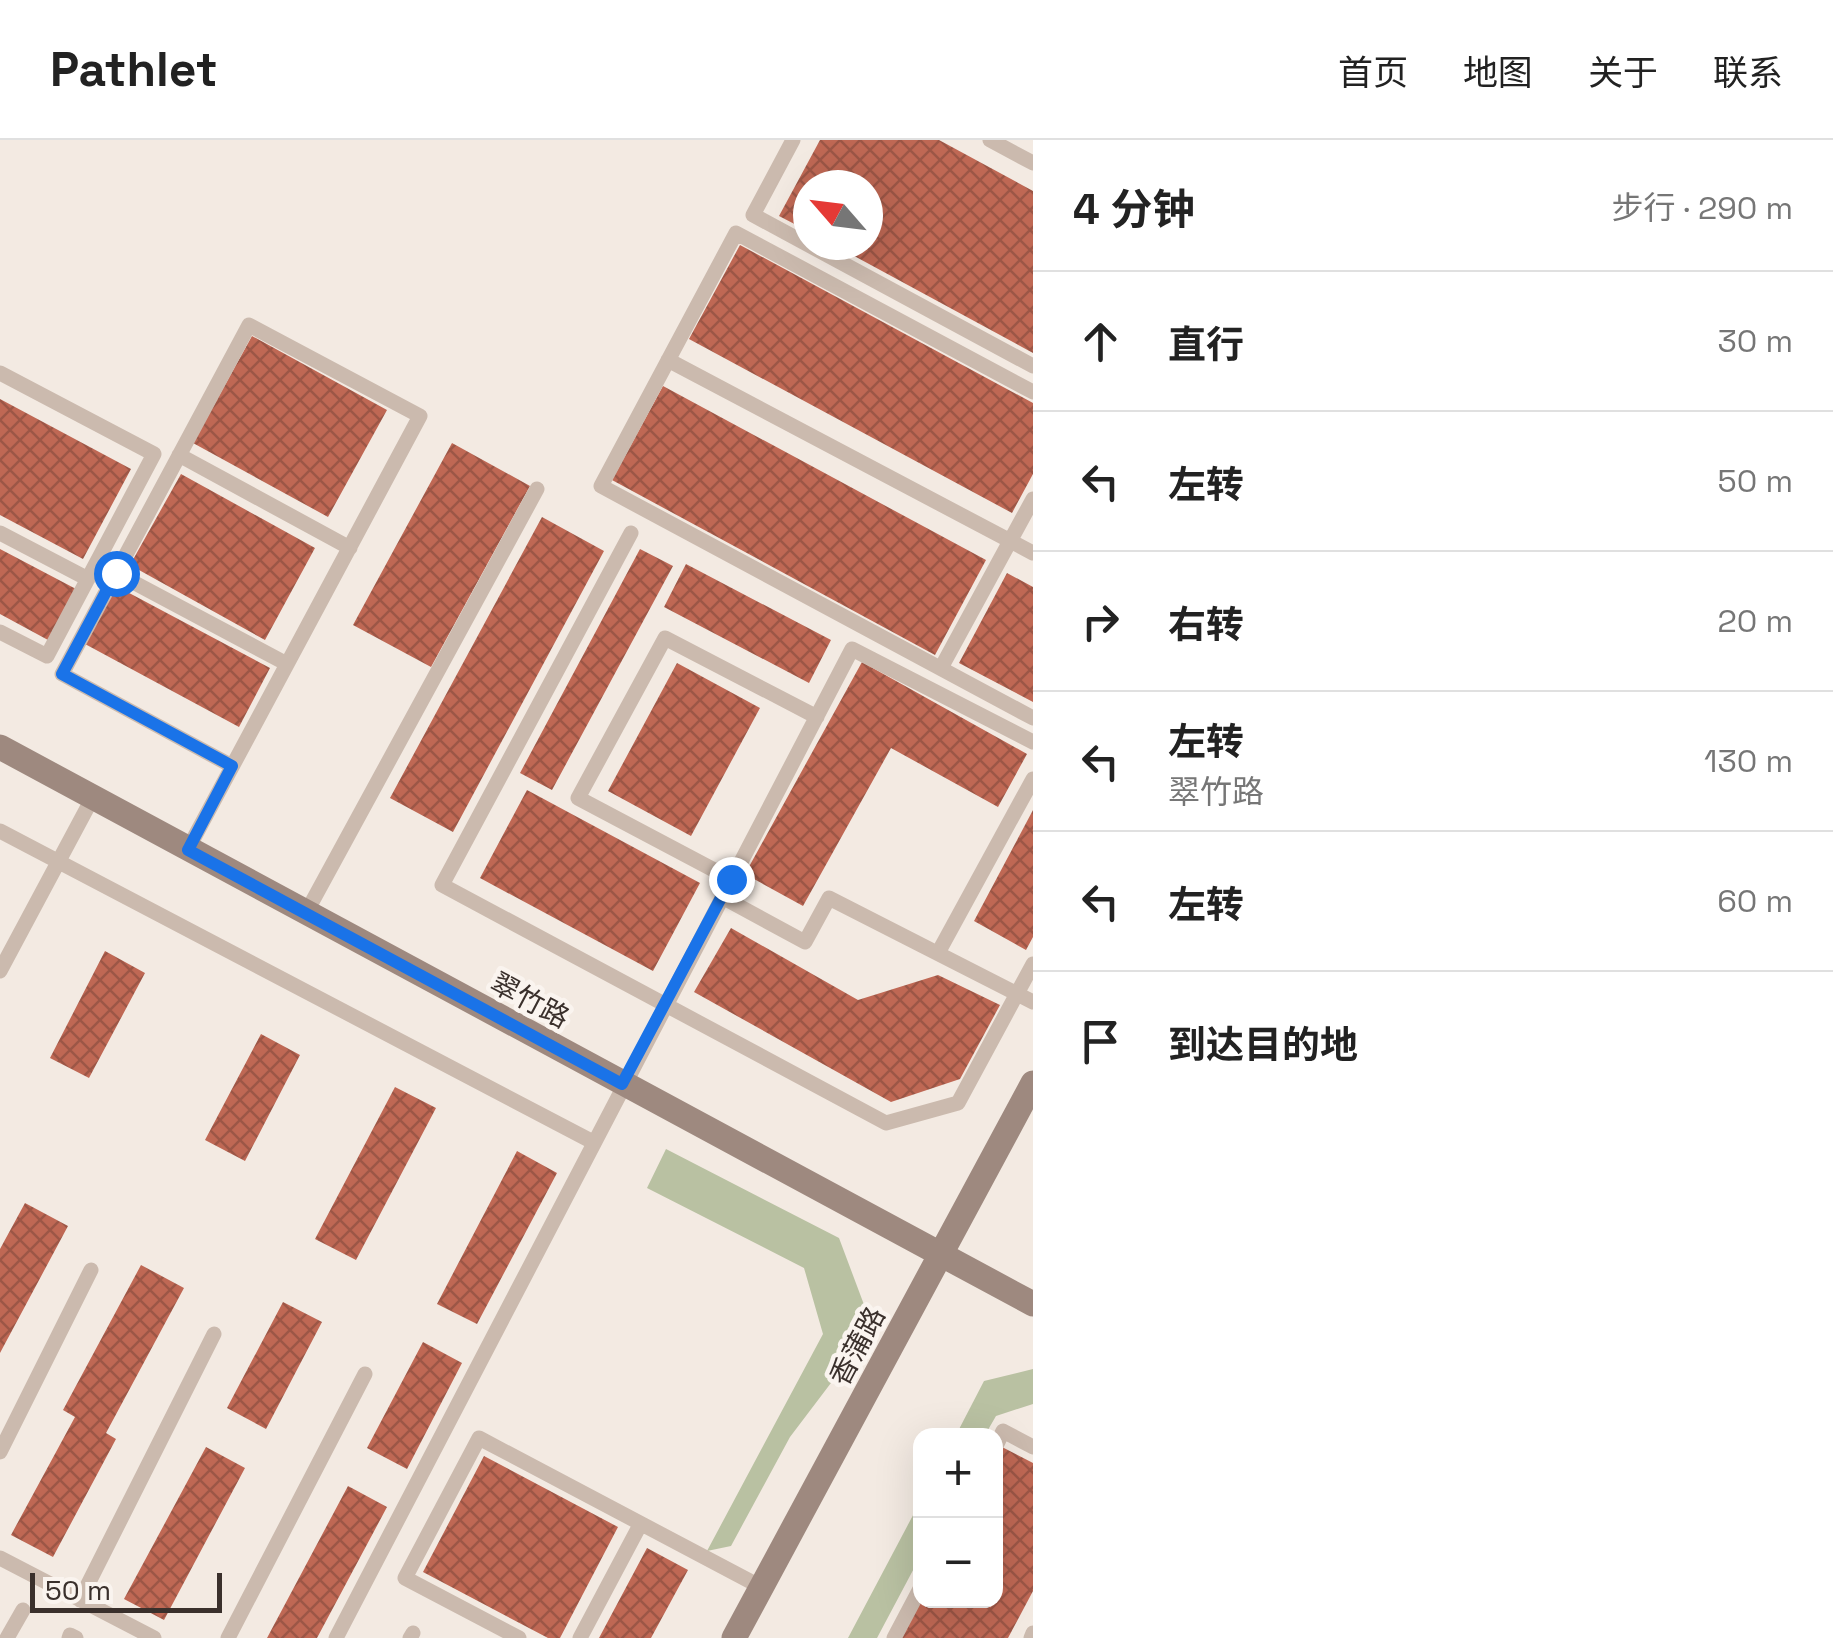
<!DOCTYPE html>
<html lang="zh">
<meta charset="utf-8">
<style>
:root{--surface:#fff;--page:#f6f6f6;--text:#222;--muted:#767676;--line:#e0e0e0}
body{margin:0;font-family:"Space Grotesk","Noto Sans SC",sans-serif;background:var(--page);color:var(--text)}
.controls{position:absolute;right:30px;bottom:30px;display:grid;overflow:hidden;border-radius:20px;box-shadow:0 10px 40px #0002}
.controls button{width:90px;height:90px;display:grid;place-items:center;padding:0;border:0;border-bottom:2px solid var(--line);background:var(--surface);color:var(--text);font:50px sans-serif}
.compass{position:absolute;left:793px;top:30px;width:90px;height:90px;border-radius:50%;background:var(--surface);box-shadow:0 10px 40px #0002;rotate:298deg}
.scale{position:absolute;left:30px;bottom:25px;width:192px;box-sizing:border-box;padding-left:10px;border:5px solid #3a302c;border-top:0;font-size:28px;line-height:35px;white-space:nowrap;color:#3a302c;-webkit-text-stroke:8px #faf4ef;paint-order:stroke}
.stop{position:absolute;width:30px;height:30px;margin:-22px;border:8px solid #1a73e8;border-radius:50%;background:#fff}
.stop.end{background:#1a73e8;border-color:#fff;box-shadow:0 2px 10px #0008}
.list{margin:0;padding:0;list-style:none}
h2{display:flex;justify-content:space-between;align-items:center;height:130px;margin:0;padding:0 40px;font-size:42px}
h2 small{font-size:32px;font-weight:400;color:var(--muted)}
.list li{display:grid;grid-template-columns:65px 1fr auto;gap:30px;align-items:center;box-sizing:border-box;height:140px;padding:0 40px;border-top:2px solid var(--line)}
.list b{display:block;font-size:38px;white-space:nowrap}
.list p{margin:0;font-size:32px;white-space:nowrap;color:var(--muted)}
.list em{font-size:32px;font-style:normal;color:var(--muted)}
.icon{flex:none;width:55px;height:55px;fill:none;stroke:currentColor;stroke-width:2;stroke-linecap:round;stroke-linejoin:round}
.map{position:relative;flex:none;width:1033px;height:1498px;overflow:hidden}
header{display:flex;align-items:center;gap:60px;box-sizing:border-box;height:140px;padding:0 50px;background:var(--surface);border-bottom:2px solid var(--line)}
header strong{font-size:48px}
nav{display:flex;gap:55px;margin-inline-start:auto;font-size:35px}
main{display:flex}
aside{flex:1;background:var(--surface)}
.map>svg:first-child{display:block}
</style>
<header>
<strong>Pathlet</strong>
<nav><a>首页</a><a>地图</a><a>关于</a><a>联系</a></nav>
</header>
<main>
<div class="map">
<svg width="1033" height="1498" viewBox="0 0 1033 1498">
<defs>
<pattern id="building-cross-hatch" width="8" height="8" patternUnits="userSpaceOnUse" patternTransform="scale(2.5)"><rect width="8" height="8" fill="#bf6854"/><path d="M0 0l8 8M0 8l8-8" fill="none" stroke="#9c5646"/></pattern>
</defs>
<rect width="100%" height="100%" fill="#f3eae2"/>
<path fill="#b9c1a2" d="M666 1009 839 1098 869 1178 837 1235 790 1297 731 1406 707 1411 823 1194 804 1128 647 1048Z
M1033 1229V1264L996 1276 985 1295H956L984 1241Z
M920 1362V1417L877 1498H848Z"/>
<path fill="url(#building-cross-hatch)" d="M820 0H939L1033 51V213L834 105H868V45H808V91L779 76Z
M740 105 1033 263V334L1012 373 689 199Z
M252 196 387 270 328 377 193 303Z
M663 246 986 420 935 515 612 340Z
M0 259 131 329 83 419 0 375Z
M452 303 530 346 431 527 353 485Z
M181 334 315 408 265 500 130 425Z
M542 377 604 411 453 692 390 658Z
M0 409 76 449 48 500 0 474Z
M640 409 673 426 552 650 520 633Z
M686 424 831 500 809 543 664 467Z
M1007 433 1033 447V562L959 523Z
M116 446 270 528 239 587 85 504Z
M862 522 1027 614 998 667 891 608 803 766 745 734Z
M677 523 760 568 691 696 608 651Z
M527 650 700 743 653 831 480 738Z
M1033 670V797L1026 810 974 781Z
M731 788 858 860 938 835 1000 865 960 939 891 962 694 852Z
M105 811 145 833 89 938 50 918Z
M261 894 300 915 245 1021 205 1000Z
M395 947 436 968 356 1120 315 1099Z
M517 1011 557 1033 477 1184 437 1164Z
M25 1063 68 1086 0 1213V1109Z
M141 1125 184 1148 106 1293 116 1299 53 1417 11 1395 75 1277 63 1270Z
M283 1162 322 1182 266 1289 227 1268Z
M423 1202 462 1223 407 1329 367 1308Z
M206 1307 245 1328 164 1480 124 1459Z
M1002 1307 1033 1323V1451L1008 1498H901L921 1460H996V1319Z
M484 1316 618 1387 560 1498H548L423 1432Z
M348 1346 387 1367 317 1498H267Z
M647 1408 688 1430 651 1498H599Z"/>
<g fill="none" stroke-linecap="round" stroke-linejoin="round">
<path stroke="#cbbaae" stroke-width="15" d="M793 0 753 75 1033 226
M990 0 1033 23
M668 220 1033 413
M0 233 154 314 47 516 0 492
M1033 252 736 93 601 346 1033 578
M179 315 350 408
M0 393 88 439
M631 393 442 745 886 983 958 963 1033 824
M116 433 287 524
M941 528 1033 359
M0 691 593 1002
M188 709 420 276 249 185 62 534 232 626
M731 739 578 658 665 498 817 577
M722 757 805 802 829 758 1033 862
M306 773 537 349
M938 813 1033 639
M0 831 93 657
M996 1306 1003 1291 1033 1307
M0 1312 91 1130
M0 1418 154 1498
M80 1460 214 1194
M7 1498 23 1470
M69 1498 70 1495 76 1498
M228 1498 365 1234
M336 1498 852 509 1033 602
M410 1498 413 1493
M519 1498 405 1438 479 1298 761 1447
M580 1498 640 1385
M894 1498 921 1447
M1031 1498 1033 1493"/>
<path stroke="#9e897f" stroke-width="25" d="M0 607 1033 1164
M734 1498 1033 943"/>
</g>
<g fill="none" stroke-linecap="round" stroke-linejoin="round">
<path stroke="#1a73e8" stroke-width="12" d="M116 433 62 534 232 626 188 710 622 944 731 739"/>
</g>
<g text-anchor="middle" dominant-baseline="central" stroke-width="9" stroke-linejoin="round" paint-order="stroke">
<g font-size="28" fill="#3a302c" stroke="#faf4ef">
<text transform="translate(530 860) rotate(28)">翠竹路</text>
<text transform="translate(857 1206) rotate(-62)">香蒲路</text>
</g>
</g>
</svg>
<div class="controls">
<button>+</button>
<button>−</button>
</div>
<svg class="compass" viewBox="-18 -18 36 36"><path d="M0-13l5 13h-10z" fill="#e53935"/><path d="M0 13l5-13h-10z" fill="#767676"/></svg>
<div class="scale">50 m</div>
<div class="stop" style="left:116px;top:433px"></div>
<div class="stop end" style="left:731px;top:739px"></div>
</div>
<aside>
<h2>4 分钟<small>步行 · 290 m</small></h2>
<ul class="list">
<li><svg class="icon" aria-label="ahead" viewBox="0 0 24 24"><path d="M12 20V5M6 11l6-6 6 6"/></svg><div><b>直行</b></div><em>30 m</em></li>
<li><svg class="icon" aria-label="left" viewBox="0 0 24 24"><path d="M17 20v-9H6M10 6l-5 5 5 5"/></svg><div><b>左转</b></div><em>50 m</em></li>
<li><svg class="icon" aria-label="right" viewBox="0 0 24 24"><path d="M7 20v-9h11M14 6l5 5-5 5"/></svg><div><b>右转</b></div><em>20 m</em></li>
<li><svg class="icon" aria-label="left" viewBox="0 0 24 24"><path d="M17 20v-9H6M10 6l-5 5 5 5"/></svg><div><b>左转</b><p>翠竹路</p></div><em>130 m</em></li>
<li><svg class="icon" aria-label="left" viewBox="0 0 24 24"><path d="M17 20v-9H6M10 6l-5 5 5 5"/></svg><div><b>左转</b></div><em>60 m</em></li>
<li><svg class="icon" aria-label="arrive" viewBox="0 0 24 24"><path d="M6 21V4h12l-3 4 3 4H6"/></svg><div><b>到达目的地</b></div></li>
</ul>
</aside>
</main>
